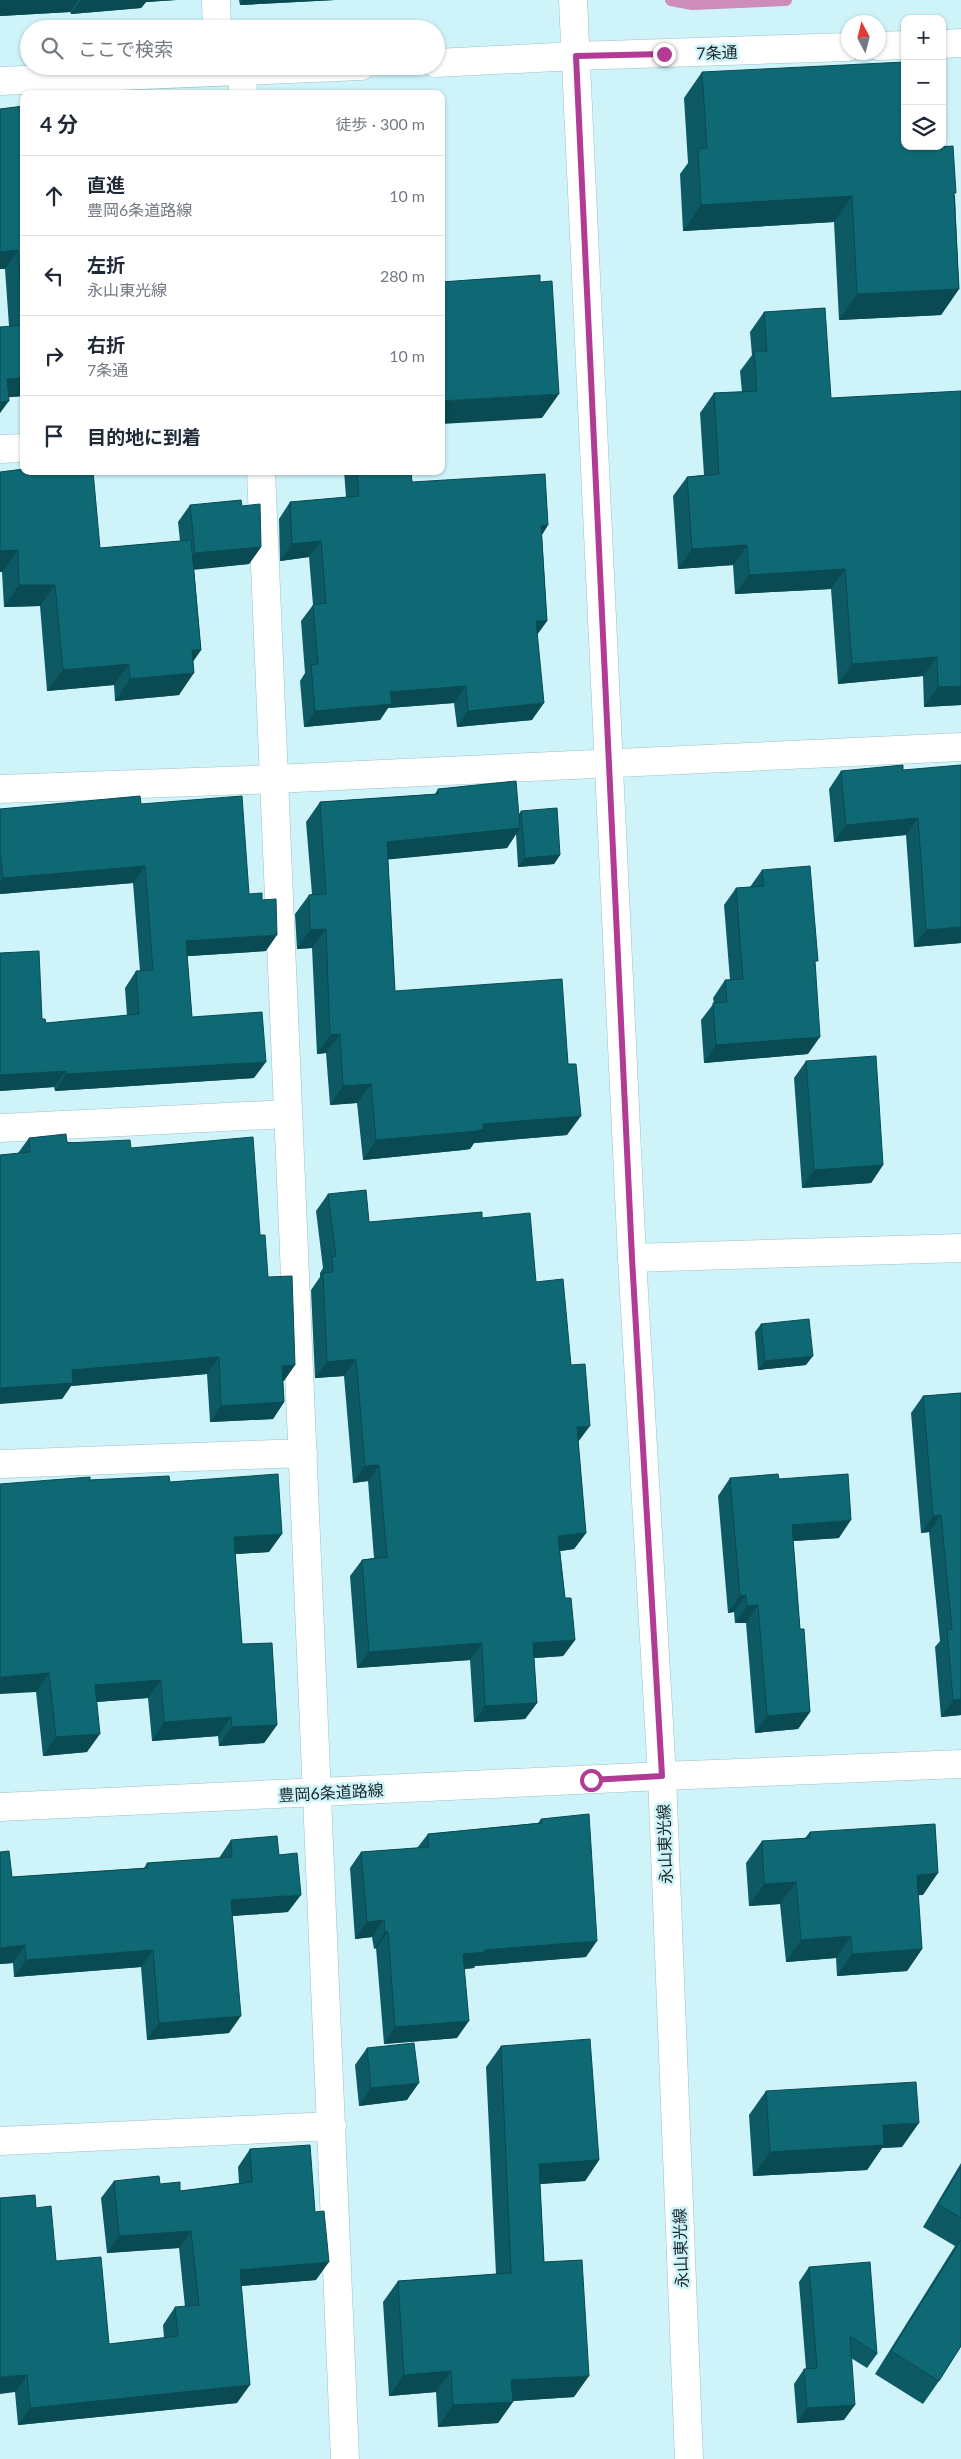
<!DOCTYPE html>
<html lang="ja">
<meta charset="utf-8">
<style>
:root{--surface:#fff;--page:#f6f6f7;--text:#1f2937;--muted:#747a83;--line:#e0e1e3}
body{margin:0;font-family:Lato,"Noto Sans JP",sans-serif;background:var(--page);color:var(--text)}
.controls{position:absolute;right:15px;top:15px;display:grid;overflow:hidden;border-radius:10px;box-shadow:0 1px 4px #0004}
.controls button{width:45px;height:45px;display:grid;place-items:center;padding:0;border:0;border-bottom:1px solid var(--line);background:var(--surface);color:var(--text);font:25px sans-serif}
.compass{position:absolute;left:841px;top:15px;width:45px;height:45px;border-radius:50%;background:var(--surface);box-shadow:0 1px 4px #0004;rotate:353deg}
.stop{position:absolute;width:15px;height:15px;margin:-11px;border:4px solid #b03c96;border-radius:50%;background:#fff}
.stop.end{background:#b03c96;border-color:#fff;box-shadow:0 1px 5px #0008}
.list{margin:0;padding:0;list-style:none}
h2{display:flex;justify-content:space-between;align-items:center;height:65px;margin:0;padding:0 20px;font-size:21px}
h2 small{font-size:16px;font-weight:400;color:var(--muted)}
.list li{display:grid;grid-template-columns:32px 1fr auto;gap:15px;align-items:center;box-sizing:border-box;height:80px;padding:0 20px;border-top:1px solid var(--line)}
.list b{display:block;font-size:19px;white-space:nowrap}
.list p{margin:0;font-size:16px;white-space:nowrap;color:var(--muted)}
.list em{font-size:16px;font-style:normal;color:var(--muted)}
.icon{flex:none;width:28px;height:28px;fill:none;stroke:currentColor;stroke-width:2;stroke-linecap:round;stroke-linejoin:round}
.map{position:relative;flex:none;width:961px;height:2459px;overflow:hidden}
.search{position:absolute;background:var(--surface);box-shadow:0 1px 4px #0004;left:20px;top:20px;width:425px;height:55px;display:flex;align-items:center;gap:12px;box-sizing:border-box;padding:0 18px;border-radius:28px;color:var(--muted);font-size:19px}
.panel{position:absolute;background:var(--surface);box-shadow:0 1px 4px #0004;left:20px;top:90px;width:425px;height:385px;border-radius:10px}
.map>svg:first-child{display:block}
</style>
<div class="map">
<svg width="961" height="2459" viewBox="0 0 961 2459">
<rect width="100%" height="100%" fill="#cef4fa"/>
<g fill="none" stroke-linecap="round" stroke-linejoin="round">
<path stroke="#cd8cba" stroke-width="12" d="M671 0 692 4 786 0"/>
<defs>
<path id="street" d="M216 0 217 29
M242 71 243 94
M0 449 24 448
M261 471 345 2459
M0 789 274 779 961 747
M0 1128 288 1114
M632 1258 961 1248
M0 1464 303 1453
M0 1807 662 1776 961 1764
M0 2141 332 2126"/>
<path id="secondary" d="M573 0 632 1258 662 1776 689 2459
M942 44 961 43
M878 46 905 45
M436 63 576 56 848 47
M0 81 361 66"/>
</defs>
<use href="#street" stroke="#9cc1c7" stroke-width="29"/>
<use href="#secondary" stroke="#9cc1c7" stroke-width="29"/>
<use href="#street" stroke="#fff" stroke-width="28"/>
<use href="#secondary" stroke="#fff" stroke-width="28"/>
</g>
<path fill="#0d5a65" d="M0 0H176L146 2 141 8 71 14 70 12 0 16Z
M239 0H335L240 5Z
M702 72 919 148 955 196 959 289 941 315 839 320 834 222 683 231 680 174 688 163 684 98Z
M24 106V396L8 397 0 413 9 326 5 269H0V109Z
M764 312 831 398 961 705 924 707 923 676 838 684 831 589 735 594 733 565 678 569 673 496 687 477 704 475 700 413 714 393 742 392 740 371 752 355 750 332Z
M344 471H411L412 482 548 525 542 535 547 621 537 635 532 720 457 727 454 703 388 708 380 720 304 727 300 681 305 673 301 621 313 605 309 557 280 561 279 519 290 502 346 497Z
M0 472 100 548 180 541 178 522 190 505 242 506 261 547 249 564 194 569 201 650 193 661 179 695 115 701 114 685 47 691 40 606 4 607 2 572Z
M903 770 961 943 914 947 906 835 834 842 829 789 841 771Z
M438 789 519 814 521 811 560 855 554 864 518 867 516 834 507 848 388 859 395 991 567 1135 474 1143 470 1149 463 1150 363 1160 357 1103 330 1105 326 1053 317 1054 312 948 297 949 295 914 309 895 312 894 306 822 320 802 435 794Z
M141 804 249 894 266 951 187 956 192 1017 254 1078 55 1091 54 1087 0 1091V953L42 1019 46 1023 127 1016 125 988 136 971H140L133 883 0 894V809Z
M762 870 815 964 808 1054 704 1063 701 1020 714 1003 713 998 725 980H730L724 905 736 888 750 887Z
M806 1061 883 1165 871 1183 802 1188 794 1078Z
M29 1138 131 1148 260 1235 268 1277 295 1365 283 1381 284 1402 273 1419 210 1422 207 1374 71 1386 62 1399 18 1153Z
M328 1194 369 1222 482 1218 536 1282 578 1442 586 1533 574 1549 560 1551 565 1598 575 1640 563 1656 534 1658 537 1703 525 1719 474 1722 470 1660 357 1668 350 1576 362 1560 374 1558 368 1481 353 1483 344 1376 315 1378 311 1290 320 1277V1273L323 1268 316 1211Z
M761 1324 806 1365 758 1370 755 1332Z
M961 1393V1715L941 1717 935 1647 940 1641 929 1532 921 1533 911 1413 923 1396Z
M730 1478 779 1479 839 1538 793 1541 800 1629 810 1712 798 1729 755 1733 746 1623H735L734 1612 728 1613 718 1496Z
M90 1480 170 1482 269 1552 235 1554 242 1644 277 1725 264 1743 219 1746 218 1736 152 1741 148 1698 97 1702 87 1752 43 1756 36 1692Z
M541 1819 586 1957 475 1966 474 1968 465 1969 457 2038 384 2044 376 1948 374 1949 372 1937 355 1939 350 1868 361 1852 417 1848 428 1834 538 1823Z
M810 1832 923 1895H918L922 1949 907 1971 837 1976 836 1958 786 1962 780 1904 749 1906 746 1863 762 1841 805 1838Z
M231 1840 279 1855 288 1912 232 1916 229 2033 147 2040 141 1967 14 1977 13 1963 0 1964V1852L12 1877 144 1868 147 1863 219 1858Z
M501 2046 599 2160 585 2181 540 2184 544 2262 574 2397 513 2401 498 2423 438 2427 436 2392 389 2396 383 2302 398 2281 496 2274 486 2067Z
M367 2048 407 2100 359 2106 355 2065Z
M766 2091 902 2147 882 2148 867 2170 753 2176 749 2115Z
M250 2149 316 2280 241 2286 237 2403 18 2425 15 2392 36 2208 56 2261 109 2344 164 2338 163 2325 175 2307H185L179 2248 107 2253 101 2198 114 2181 160 2184 180 2191 239 2183 238 2167Z
M961 2163V2346L939 2381 923 2404 875 2374 955 2246 923 2227Z
M809 2267 877 2354 867 2368 851 2358 844 2420 797 2423 794 2384 804 2369H806L799 2282Z"/>
<path fill="#0a4a52" d="M0 0H78L70 12 0 16Z
M81 0H176L146 2 141 8 71 14Z
M243 0H335L240 5Z
M852 196 834 222 683 231 701 205Z
M18 250 5 269H0V252Z
M959 289 941 315 839 320 857 294Z
M24 378V396L0 398 7 379Z
M559 394 542 418 441 424V401Z
M9 401 0 413V402Z
M548 525 537 542 541 526Z
M321 541 309 557 280 561 292 544Z
M747 545 733 565 678 569 692 549Z
M261 547 249 564 183 571 195 553Z
M18 550 2 572H0V551Z
M845 569 831 589 735 594 749 575Z
M19 585H55L40 606 4 607Z
M536 621H547L535 637Z
M192 650H201L186 672Z
M937 657 923 676 838 684 852 664Z
M129 664 114 685 47 691 63 670Z
M194 673 179 695 115 701 130 679Z
M466 686 454 703 388 708 380 720 304 727 315 711 390 692Z
M961 686V705L924 707 938 687Z
M544 703 532 720 457 727 468 711Z
M918 818 906 835 834 842 846 825Z
M520 828 507 848 373 861 387 842Z
M560 855 554 864 518 867 525 858Z
M145 866 133 883 0 894V882L3 878Z
M961 927V943L914 947 926 930Z
M326 929 312 948 297 949 310 930Z
M277 935 266 951 175 957 186 941Z
M340 1034 326 1053 317 1054 330 1035Z
M820 1037 808 1054 704 1063 716 1045Z
M266 1062 254 1078 55 1091 66 1074Z
M66 1071 54 1087 0 1091V1075Z
M371 1084 357 1103 330 1105 343 1086Z
M581 1116 567 1135 474 1143 470 1149 463 1150 363 1160 376 1140 483 1124Z
M883 1165 871 1183 802 1188 814 1170Z
M813 1356 806 1365 758 1370 765 1361Z
M219 1357 207 1374 71 1386 62 1399 0 1404V1388L72 1370Z
M356 1359 344 1376 315 1378 327 1362Z
M295 1365 284 1381 271 1382 282 1366Z
M284 1402 273 1419 210 1422 221 1406Z
M590 1426 578 1442 577 1427Z
M379 1465 368 1481 353 1483 365 1466Z
M941 1515 929 1532 921 1533 933 1516Z
M851 1520 839 1538 779 1542 792 1525Z
M586 1533 574 1549 547 1553 558 1536Z
M282 1534 269 1552 221 1555 234 1537Z
M746 1595 734 1612 728 1613 740 1596Z
M758 1605 746 1623H735L747 1606Z
M575 1640 563 1656 521 1659 533 1643Z
M482 1643 470 1660 357 1668 369 1652Z
M49 1673 36 1692 0 1694V1677Z
M161 1680 148 1698 82 1703 95 1685Z
M961 1699V1715L941 1717 953 1700Z
M537 1703 525 1719 474 1722 485 1706Z
M810 1712 798 1729 755 1733 767 1716Z
M231 1717 218 1736 152 1741 164 1722Z
M277 1725 264 1743 219 1746 232 1727Z
M100 1734 87 1752 43 1756 56 1737Z
M938 1873 923 1895 902 1896 917 1875Z
M796 1882 780 1904 749 1906 764 1884Z
M301 1895 288 1912 219 1917 231 1900Z
M384 1920 372 1937 355 1939 367 1922Z
M385 1932H388L376 1948 374 1949Z
M851 1936 836 1958 786 1962 801 1940Z
M597 1941 586 1957 475 1966 474 1968 452 1970 463 1954 485 1950Z
M25 1945 13 1963 0 1964V1948Z
M922 1949 907 1971 837 1976 852 1954Z
M153 1950 141 1967 14 1977 26 1960Z
M241 2016 229 2033 147 2040 159 2023Z
M469 2021 457 2038 384 2044 395 2027Z
M419 2083 407 2100 359 2106 371 2088Z
M919 2123 902 2147 882 2148 867 2170 753 2176 770 2152 883 2125Z
M599 2160 585 2181 524 2185 539 2164Z
M191 2231 179 2248 107 2253 119 2236Z
M329 2262 316 2280 227 2287 240 2270Z
M451 2371 436 2392 389 2396 404 2375Z
M27 2375 15 2392 0 2394V2377Z
M589 2376 574 2397 496 2402 511 2380Z
M250 2385 237 2403 18 2425 30 2408Z
M513 2402 498 2423 438 2427 453 2405Z
M855 2405 844 2420 797 2423 807 2408Z"/>
<path fill="#0f6975" stroke="#0a4a52" d="M905 62V146H919V148L953 146 956 193H954L959 289 857 294 852 196 701 205 698 149 707 148 702 72Z
M24 106V324L18 250 0 252V109Z
M540 275V282L552 281 559 394 441 401V282Z
M825 308 831 398 961 391V686L938 687 937 657 852 664 845 569 749 575 747 545 692 549 687 477 719 474 714 393 757 391 754 351H767L764 312Z
M24 325V378L7 379 9 401 0 402V327Z
M24 469V471H93L100 548 191 540 201 650H192L194 673 130 679 129 664 63 670 55 585H19L18 550 0 551V472Z
M357 471H411L412 482 545 474 548 525 541 526 547 621H536L544 703 468 711 466 686 390 692 392 704 315 711 311 665 318 664 313 605 326 603 321 541 292 544 290 502 359 496Z
M241 500 242 506 260 504 261 547 195 553 190 505Z
M903 765V770L961 765V927L926 930 918 818 846 825 841 771Z
M516 781 520 828 387 842 395 991 562 979 568 1064H576L581 1116 483 1124V1129L477 1131 376 1140 371 1084 343 1086 340 1034 330 1035 326 929 310 930 309 895 326 894 320 802 438 794V789Z
M140 796 141 804 242 796 249 894 262 893V900L276 899 277 935 186 941 192 1017 262 1012 266 1062 66 1074V1071L0 1075V953L39 951 42 1019H45L46 1023 139 1014 136 971 153 970 145 866 3 878 0 852V809Z
M557 808 560 855 525 858 521 811Z
M810 866 818 961H815L820 1037 716 1045 713 1003 727 1002 725 980 743 979 736 888 764 886 762 870Z
M876 1056 883 1165 814 1170 806 1061Z
M66 1134 67 1143 130 1140 131 1148 253 1137 260 1235H265L268 1277 292 1276 295 1365 282 1366 284 1402 221 1406 219 1357 72 1370 73 1383 0 1388V1155L30 1152 29 1138Z
M366 1190 369 1222 482 1212V1218L530 1213 536 1282 563 1279 571 1365 585 1364 590 1426 577 1427 586 1533 558 1536 565 1598H571L575 1640 533 1643 537 1703 485 1706 482 1643 369 1652 362 1560 387 1557 379 1465 365 1466 356 1359 327 1362 323 1273 333 1272 332 1257 336 1256 328 1194Z
M809 1319 813 1356 765 1361 761 1324Z
M961 1393V1699L953 1700 947 1630 952 1629 941 1515 933 1516 923 1396Z
M278 1474 282 1534 234 1537 242 1644 272 1643 277 1725 232 1727 231 1717 164 1722 161 1680 95 1685 100 1734 56 1737 49 1673 0 1677V1484L90 1477V1480L169 1476 170 1482Z
M778 1474 779 1479 848 1474 851 1520 792 1525 800 1629H804L810 1712 767 1716 758 1605 747 1606 746 1595 740 1596 730 1478Z
M589 1814 597 1941 485 1950V1952L463 1954 469 2021 395 2027 388 1932H385L384 1920 367 1922 361 1852 429 1847 428 1834 542 1823 541 1819Z
M935 1824 938 1873 917 1875 922 1949 852 1954 851 1936 801 1940 796 1882 764 1884 762 1841 810 1838V1832Z
M277 1836 279 1855 297 1853 301 1895 231 1900 241 2016 159 2023 153 1950 26 1960 25 1945 0 1948V1852L9 1851 12 1877 148 1868 147 1863 232 1857 231 1840Z
M590 2039 599 2160 539 2164 544 2262 582 2260 589 2376 511 2380 513 2402 453 2405 451 2371 404 2375 398 2281 511 2273 501 2046Z
M414 2043 419 2083 371 2088 367 2048Z
M916 2082 919 2123 883 2125 884 2145 770 2152 766 2091Z
M310 2145 315 2212 324 2211 329 2262 240 2270 250 2385 30 2408 27 2375 0 2377V2198L35 2195 36 2208 51 2206 56 2261 101 2257 109 2344 178 2336 175 2307 199 2305 191 2231 119 2236 114 2181 159 2176 160 2184 180 2182V2191L252 2182 250 2149Z
M961 2167V2218L938 2204Z
M961 2240V2346L939 2381 891 2351Z
M870 2262 877 2354 850 2336 855 2405 807 2408 804 2369 817 2368 809 2267Z"/>
<g fill="none" stroke-linecap="round" stroke-linejoin="round">
<path stroke="#b03c96" stroke-width="6" d="M591 1780 662 1776 632 1258 576 56 664 54"/>
</g>
<g text-anchor="middle" dominant-baseline="central" stroke-width="5" stroke-linejoin="round" paint-order="stroke">
<g font-size="16" fill="#182628" stroke="#cef4fa">
<text transform="translate(717 52) rotate(-2)">7条通</text>
<text transform="translate(331 1792) rotate(-3)">豊岡6条道路線</text>
<text transform="translate(664 1844) rotate(-92)">永山東光線</text>
<text transform="translate(680 2248) rotate(-92)">永山東光線</text>
</g>
</g>
</svg>
<div class="controls">
<button>+</button>
<button>−</button>
<button><svg class="icon" aria-label="layers" viewBox="0 0 24 24"><path d="M12 4l9 5-9 5-9-5zM3 14l9 5 9-5"/></svg></button>
</div>
<svg class="compass" viewBox="-18 -18 36 36"><path d="M0-13l5 13h-10z" fill="#e53935"/><path d="M0 13l5-13h-10z" fill="#747a83"/></svg>
<div class="stop" style="left:591px;top:1780px"></div>
<div class="stop end" style="left:664px;top:54px"></div>
<div class="search"><svg class="icon" aria-label="search" viewBox="0 0 24 24"><circle cx="10" cy="10" r="6"/><path d="M15 15l6 6"/></svg>ここで検索</div>
<section class="panel">
<h2>4 分<small>徒歩 · 300 m</small></h2>
<ul class="list">
<li><svg class="icon" aria-label="ahead" viewBox="0 0 24 24"><path d="M12 20V5M6 11l6-6 6 6"/></svg><div><b>直進</b><p>豊岡6条道路線</p></div><em>10 m</em></li>
<li><svg class="icon" aria-label="left" viewBox="0 0 24 24"><path d="M17 20v-9H6M10 6l-5 5 5 5"/></svg><div><b>左折</b><p>永山東光線</p></div><em>280 m</em></li>
<li><svg class="icon" aria-label="right" viewBox="0 0 24 24"><path d="M7 20v-9h11M14 6l5 5-5 5"/></svg><div><b>右折</b><p>7条通</p></div><em>10 m</em></li>
<li><svg class="icon" aria-label="arrive" viewBox="0 0 24 24"><path d="M6 21V4h12l-3 4 3 4H6"/></svg><div><b>目的地に到着</b></div></li>
</ul>
</section>
</div>
